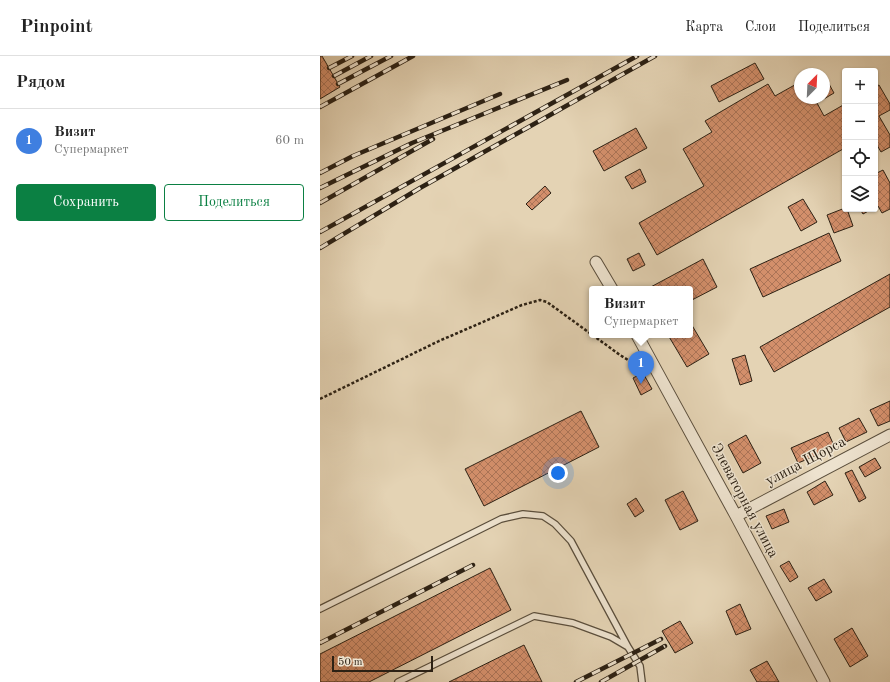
<!DOCTYPE html>
<html lang="ru">
<meta charset="utf-8">
<style>
:root{--surface:#fff;--page:#f6f6f6;--text:#222;--muted:#767676;--line:#e0e0e0;--accent:#0b8043}
body{margin:0;font-family:"Old Standard TT",serif;background:var(--page);color:var(--text)}
.controls{position:absolute;right:12px;top:12px;display:grid;overflow:hidden;border-radius:4px;box-shadow:0 1px 3px #0004}
.controls button{width:36px;height:36px;display:grid;place-items:center;padding:0;border:0;border-bottom:1px solid var(--line);background:var(--surface);color:var(--text);font:20px sans-serif}
.compass{position:absolute;left:474px;top:12px;width:36px;height:36px;border-radius:50%;background:var(--surface);box-shadow:0 1px 3px #0004;rotate:24deg}
.scale{position:absolute;left:12px;bottom:10px;width:101px;box-sizing:border-box;padding-left:4px;border:2px solid #2c2114;border-top:0;font-size:11px;line-height:14px;white-space:nowrap;color:#2c2114;-webkit-text-stroke:3px #ede2ce;paint-order:stroke}
.you{position:absolute;left:238px;top:417px;width:14px;height:14px;margin:-10px;border:3px solid #fff;border-radius:50%;background:#1a73e8;box-shadow:0 0 0 6px #1a73e833}
.badge{display:grid;place-items:center;width:26px;height:26px;border-radius:50%;background:var(--accent);color:#fff;font-size:13px;font-weight:700}
.pin{position:absolute;translate:-50% -33px;filter:drop-shadow(0 1px 2px #0008)}
.pin::after{content:'';position:absolute;top:21px;width:14px;height:12px;background:inherit;clip-path:polygon(0 0,100% 0,50% 100%)}
.popup{position:absolute;left:269px;top:230px;width:104px;height:52px;box-sizing:border-box;display:grid;place-content:center;border-radius:4px;background:var(--surface);filter:drop-shadow(0 1px 3px #0005);font-size:13px;white-space:nowrap;color:var(--muted)}
.popup b{font-size:15px;color:var(--text)}
.popup::after{content:'';position:absolute;left:50%;top:100%;margin-left:-8px;border:8px solid transparent;border-top-color:var(--surface)}
.list{margin:0;padding:0;list-style:none}
h2{display:flex;justify-content:space-between;align-items:center;height:52px;margin:0;padding:0 16px;font-size:17px}
h2 small{font-size:13px;font-weight:400;color:var(--muted)}
.list li{display:grid;grid-template-columns:26px 1fr auto;gap:12px;align-items:center;box-sizing:border-box;height:64px;padding:0 16px;border-top:1px solid var(--line)}
.list b{display:block;font-size:15px;white-space:nowrap}
.list p{margin:0;font-size:13px;white-space:nowrap;color:var(--muted)}
.list em{font-size:13px;font-style:normal;color:var(--muted)}
.actions{display:flex;gap:8px;padding:12px 16px}
.actions a{flex:1;padding:9px 0;border:1px solid var(--accent);border-radius:4px;text-align:center;font-size:14px;color:var(--accent)}
.actions .main{background:var(--accent);color:#fff}
.icon{flex:none;width:22px;height:22px;fill:none;stroke:currentColor;stroke-width:2;stroke-linecap:round;stroke-linejoin:round}
.map{position:relative;flex:none;width:570px;height:626px;overflow:hidden}
header{display:flex;align-items:center;gap:24px;box-sizing:border-box;height:56px;padding:0 20px;background:var(--surface);border-bottom:1px solid var(--line)}
header strong{font-size:19px}
nav{display:flex;gap:22px;margin-inline-start:auto;font-size:14px}
main{display:flex}
aside{flex:1;background:var(--surface)}
.map>svg:first-child{display:block}
</style>
<header>
<strong>Pinpoint</strong>
<nav><a>Карта</a><a>Слои</a><a>Поделиться</a></nav>
</header>
<main>
<aside>
<h2>Рядом<small></small></h2>
<ul class="list">
<li><span class="badge" style="background:#3f7fe0">1</span><div><b>Визит</b><p>Супермаркет</p></div><em>60 m</em></li>
</ul>
<div class="actions"><a class="main">Сохранить</a><a>Поделиться</a></div>
</aside>
<div class="map">
<svg width="570" height="626" viewBox="0 0 570 626">
<defs>
<pattern id="building-cross-hatch" width="8" height="8" patternUnits="userSpaceOnUse"><rect width="8" height="8" fill="#d38f6b"/><path d="M0 0l8 8M0 8l8-8" fill="none" stroke="#ab7457"/></pattern>
</defs>
<rect width="100%" height="100%" fill="#e4d3b4"/>
<filter id="stains"><feTurbulence type="fractalNoise" baseFrequency=".005" numOctaves="4"/><feColorMatrix values="0 0 0 0 .2 0 0 0 0 .09 0 0 0 0 .02 0 0 0 .5 -.17"/></filter>
<radialGradient id="worn" r=".72"><stop offset=".6" stop-color="#630" stop-opacity="0"/><stop offset="1" stop-color="#630" stop-opacity=".3"/></radialGradient>
<path fill="url(#building-cross-hatch)" stroke="#2c2114" d="M0 0H2L20 31 0 43Z
M435 7 444 23 399 46 391 30Z
M504 19 514 37 497 47 504 60 525 48V97L523 93 337 199 319 167 384 130 363 93 392 76 385 65 448 28 455 40 480 26V42H504Z
M559 29 570 48V54L559 60 570 79V91L561 96 557 89 555 90V31Z
M316 72 327 92 284 115 273 95Z
M320 113 326 126 312 133 305 121Z
M563 114 570 127V153L562 157 558 150 555 151V118Z
M225 130 231 137 212 154 206 148Z
M483 143 497 166 481 175 468 151Z
M525 152 527 153 533 170 514 177 507 159Z
M540 153H552L543 158Z
M509 177 521 205 443 241 430 213Z
M319 197 325 209 313 215 307 203Z
M383 203 397 231 370 245V233H327Z
M570 218V251L454 316 440 291Z
M370 266 389 298 367 311 348 279H370Z
M425 299 432 325 420 329 412 303Z
M323 317 332 333 321 339 313 322Z
M570 345V365L558 370 550 354Z
M261 355 279 391 164 450 145 413Z
M539 362 547 376 526 386 519 372Z
M508 376 515 392 478 407 471 392Z
M426 379 441 407 423 417 408 389Z
M555 402 561 412 545 421 539 411Z
M532 414 546 442 539 446 525 417Z
M505 425 513 439 494 449 487 436Z
M363 435 378 465 360 474 345 444Z
M316 442 324 455 315 461 307 448Z
M464 453 469 466 452 473 446 460Z
M469 505 478 521 470 526 460 510Z
M170 512 191 554 49 626H0V598Z
M504 523 512 536 496 545 488 532Z
M420 548 431 573 416 579 406 555Z
M360 565 373 587 355 597 342 575Z
M532 572 548 600 530 611 514 583Z
M204 589 222 626H129Z
M447 605 459 626H437L430 614Z"/>
<g fill="none" stroke-linecap="round" stroke-linejoin="round">
<defs>
<path id="service" d="M0 553 181 463 203 458 223 460 235 468 251 485 308 591
M78 626 214 560 253 567 291 581 308 591 320 610 322 626"/>
<path id="minor" d="M276 206 292 233
M317 279 416 460 504 626
M416 460 570 379"/>
</defs>
<use href="#service" stroke="#5a4e3c" stroke-width="8"/>
<use href="#minor" stroke="#5a4e3c" stroke-width="13"/>
<path stroke="#2c2114" stroke-width="2.5" stroke-dasharray="3 2" stroke-linecap="butt" d="M0 343 119 285 202 249 220 244 227 246 300 299 321 312"/>
<use href="#service" stroke="#ede2ce" stroke-width="5.5"/>
<use href="#minor" stroke="#ede2ce" stroke-width="11"/>
<defs>
<path id="rail" d="M9 12 32 0
M14 20 51 0
M18 28 71 0
M0 51 93 0
M0 117 33 100 180 38
M0 132 92 87 247 24
M0 147 113 83
M0 176 317 0
M0 192 100 132 335 0
M0 587 153 509
M256 626 341 583
M281 626 345 590"/>
</defs>
<use href="#rail" stroke="#2c2114" stroke-width="4.5"/>
<use href="#rail" stroke="#ede2ce" stroke-width="3" stroke-dasharray="9" stroke-linecap="butt"/>
</g>
<g text-anchor="middle" dominant-baseline="central" stroke-width="3" stroke-linejoin="round" paint-order="stroke">
<g font-size="15" fill="#2c2114" stroke="#ede2ce">
<text transform="translate(486 406) rotate(-28)">улица Щорса</text>
<text transform="translate(424 445) rotate(62)">Элеваторная улица</text>
</g>
</g>
<rect width="100%" height="100%" filter="url(#stains)"/>
<rect width="100%" height="100%" fill="url(#worn)"/>
</svg>
<div class="controls">
<button>+</button>
<button>−</button>
<button><svg class="icon" aria-label="locate" viewBox="0 0 24 24"><circle cx="12" cy="12" r="6"/><path d="M12 2v4M12 18v4M2 12h4M18 12h4"/></svg></button>
<button><svg class="icon" aria-label="layers" viewBox="0 0 24 24"><path d="M12 4l9 5-9 5-9-5zM3 14l9 5 9-5"/></svg></button>
</div>
<svg class="compass" viewBox="-18 -18 36 36"><path d="M0-13l5 13h-10z" fill="#e53935"/><path d="M0 13l5-13h-10z" fill="#767676"/></svg>
<div class="scale">50 m</div>
<div class="you"></div>
<div class="pin badge" style="left:321px;top:328px;background:#3f7fe0">1</div>
<div class="popup"><b>Визит</b>Супермаркет</div>
</div>
</main>
